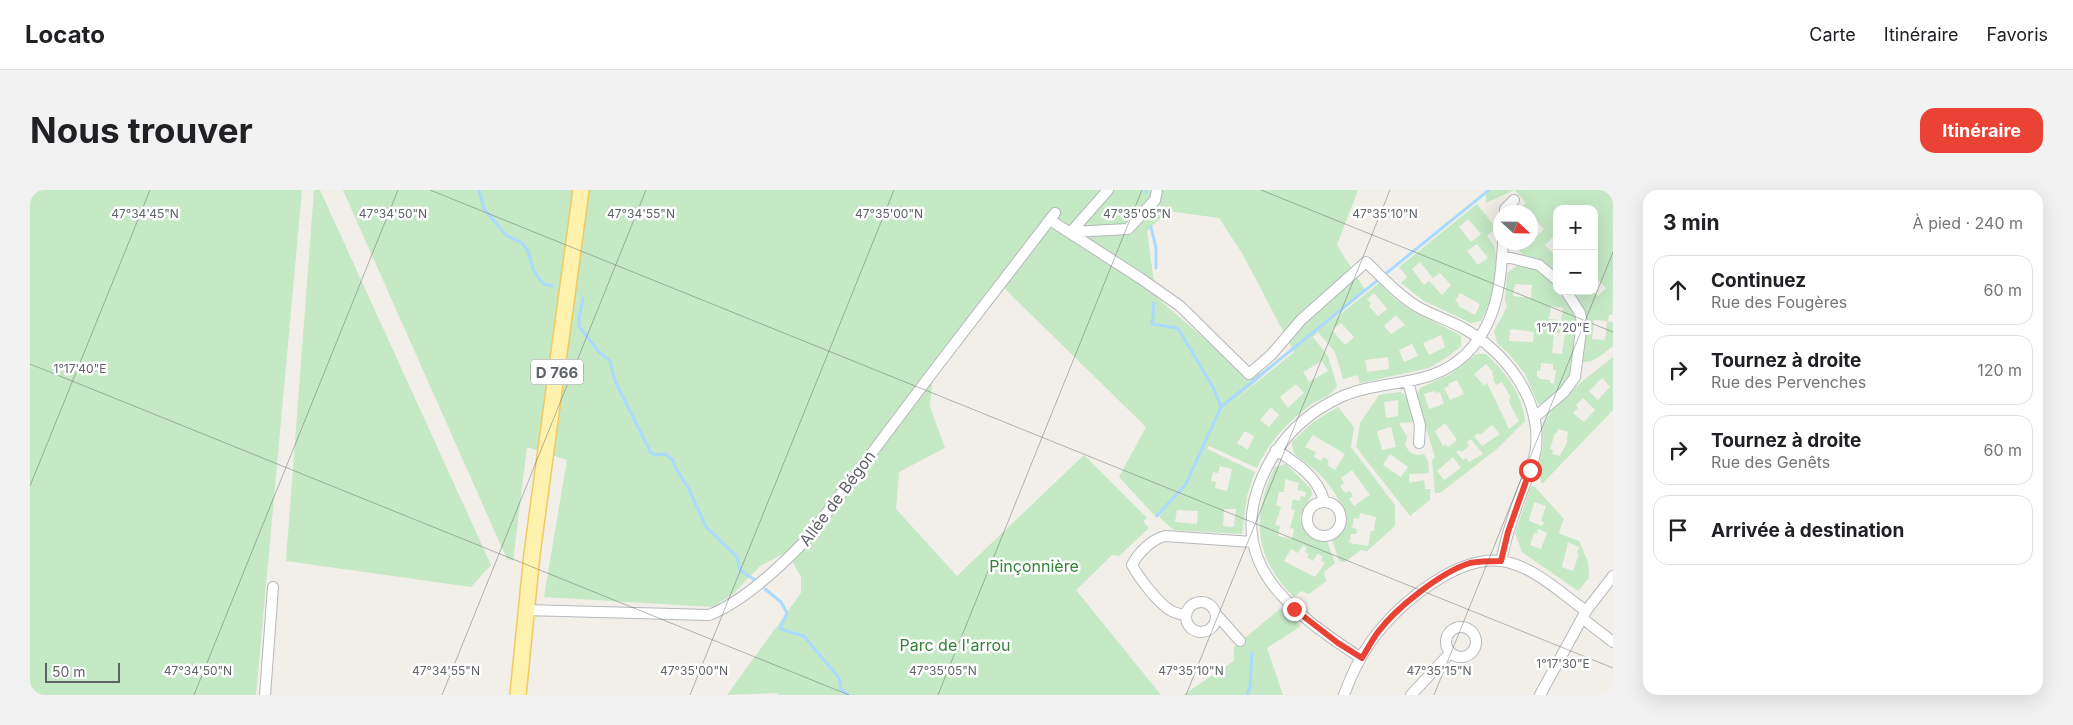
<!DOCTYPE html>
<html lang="fr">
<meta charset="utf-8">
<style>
:root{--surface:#fff;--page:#f2f2f2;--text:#202124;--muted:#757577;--line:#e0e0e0;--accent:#ea4335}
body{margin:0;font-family:Inter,sans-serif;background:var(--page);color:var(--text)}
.controls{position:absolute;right:15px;top:15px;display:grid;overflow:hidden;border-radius:10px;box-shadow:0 5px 20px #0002}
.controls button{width:45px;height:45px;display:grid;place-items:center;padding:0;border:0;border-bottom:1px solid var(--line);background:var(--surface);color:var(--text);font:25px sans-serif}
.compass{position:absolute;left:1463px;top:15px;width:45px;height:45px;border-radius:50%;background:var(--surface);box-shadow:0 5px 20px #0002;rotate:112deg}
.scale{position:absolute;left:15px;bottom:12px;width:75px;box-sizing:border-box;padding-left:5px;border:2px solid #5f6368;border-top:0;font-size:14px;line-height:18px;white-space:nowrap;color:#5f6368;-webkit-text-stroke:4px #fff;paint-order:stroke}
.stop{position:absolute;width:15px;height:15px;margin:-11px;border:4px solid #ea4335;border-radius:50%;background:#fff}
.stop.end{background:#ea4335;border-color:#fff;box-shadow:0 1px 5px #0008}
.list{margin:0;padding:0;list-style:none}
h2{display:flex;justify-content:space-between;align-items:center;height:65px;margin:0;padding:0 20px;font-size:21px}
h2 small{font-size:16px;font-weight:400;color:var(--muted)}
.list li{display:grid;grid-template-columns:32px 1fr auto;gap:15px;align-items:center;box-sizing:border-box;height:70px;margin:0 10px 10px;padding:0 10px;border:1px solid var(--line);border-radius:15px}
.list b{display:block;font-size:19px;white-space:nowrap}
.list p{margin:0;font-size:16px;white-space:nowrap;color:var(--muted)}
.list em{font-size:16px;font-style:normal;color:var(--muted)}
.icon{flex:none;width:28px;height:28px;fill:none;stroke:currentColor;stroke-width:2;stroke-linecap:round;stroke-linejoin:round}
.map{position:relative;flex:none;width:1583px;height:505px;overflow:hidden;border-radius:15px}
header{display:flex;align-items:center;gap:30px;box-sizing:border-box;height:70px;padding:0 25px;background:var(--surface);border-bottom:1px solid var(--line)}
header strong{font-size:24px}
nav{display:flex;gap:28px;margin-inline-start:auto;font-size:18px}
.intro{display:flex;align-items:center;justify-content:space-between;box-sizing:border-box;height:120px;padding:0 30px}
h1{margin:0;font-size:35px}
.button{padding:12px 22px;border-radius:15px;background:var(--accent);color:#fff;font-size:18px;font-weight:700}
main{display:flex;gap:30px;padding:0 30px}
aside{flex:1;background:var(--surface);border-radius:15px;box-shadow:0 5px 20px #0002}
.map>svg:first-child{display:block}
</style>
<header>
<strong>Locato</strong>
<nav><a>Carte</a><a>Itinéraire</a><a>Favoris</a></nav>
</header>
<div class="intro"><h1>Nous trouver</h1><a class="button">Itinéraire</a></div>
<main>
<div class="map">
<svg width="1583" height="505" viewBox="0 0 1583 505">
<rect width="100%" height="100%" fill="#f1efe8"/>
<path fill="#c5e8c5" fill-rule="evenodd" d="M0 0H272L226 505H0Z
M284 0H290L461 375 441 397 256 371Z
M313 0H1328L1307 55 1335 100 1297 135 1349 93C1376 123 1398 127 1431 146V156L1419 166 1399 178 1330 193 1328 185 1313 189 1305 162 1288 142 1283 147 1298 166 1307 196C1302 206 1287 210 1279 216 1258 232 1238 253 1227 278L1179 256 1177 259 1225 282 1217 306 1212 344 1144 340 1129 327 1136 318 1126 327 1089 287 1116 237 970 94 903 184 900 217 915 258 869 282 866 319 927 386 1054 265 1117 328 1113 331 1119 338 1089 366 1082 365 1046 400 1131 505H748L747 503 697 505 771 403V387L757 362 730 376 703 404 683 417 514 407 537 270 497 257 483 371 477 369ZM1138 21 1189 28 1212 63 1264 162 1199 215 1234 185 1190 162 1126 107 1117 41ZM1344 103 1357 119 1348 126 1339 116 1341 114 1337 109ZM1366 125 1375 135 1361 144 1354 136ZM1311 133 1324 147 1315 155 1302 140ZM1411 145 1415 157 1399 165 1393 153ZM1382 154 1388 166 1374 172 1369 160ZM1358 167 1359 179 1337 182 1335 170ZM1292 171 1298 181 1279 192 1273 182ZM1266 194 1274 203 1258 218 1250 207ZM1241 217 1249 225 1239 237 1230 230ZM1215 241 1224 246 1218 260 1207 253ZM1190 276 1202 279 1197 301 1185 298 1186 292 1181 291 1183 282 1188 283ZM1194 319H1206L1204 337 1193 336ZM1147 320 1168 321 1167 334 1145 332Z
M1456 0H1484L1456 13Z
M1485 0H1583V113L1582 125H1579L1578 131 1583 132V156C1574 163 1564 173 1552 172 1555 146 1560 124 1542 101H1563L1568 106 1576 98 1564 86V19H1527V48L1524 46 1515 55 1527 67V84L1508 71 1494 66 1482 53 1500 52 1501 45 1504 49 1514 39 1501 25 1500 22H1485L1496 13ZM1564 130 1577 131 1575 150 1562 149Z
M1447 14 1466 38 1457 46C1459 50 1464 54 1465 59 1470 82 1462 111 1451 131L1441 133 1394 111 1371 93 1377 87 1369 77ZM1438 29 1451 44 1441 52 1429 37ZM1447 54 1458 68 1448 75 1437 61ZM1390 72 1403 88 1410 83 1421 95 1412 105 1399 91 1394 95 1382 79ZM1430 103 1450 114 1445 125 1428 116 1429 114 1425 111Z
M1489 74 1507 80 1527 97V101H1530L1540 115 1547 133 1541 184 1536 193 1516 214H1508L1495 184 1479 164 1467 153 1464 141 1477 117 1475 110 1477 83ZM1485 94 1502 95 1501 108 1483 106ZM1521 116 1533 118 1531 130 1519 129ZM1480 139 1504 142 1503 152 1479 151ZM1524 142 1535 144 1532 164 1522 163ZM1511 173 1523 174V180H1526L1524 194 1521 193 1520 190 1510 189 1507 186V181H1510Z
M1446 164H1456C1476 183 1492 203 1495 231L1468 258 1410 303H1405L1402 270 1405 267 1386 206 1390 198 1421 184ZM1456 174 1463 182 1462 184 1464 187 1463 189 1466 195 1472 192 1480 206 1479 212 1489 231 1479 239 1457 193 1454 196 1444 184ZM1427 190 1434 204 1420 210 1414 198 1419 196 1418 194ZM1405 201 1406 203 1410 202 1414 214 1399 219 1394 204ZM1415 233 1427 250 1418 257 1416 254 1413 256 1405 241ZM1462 235 1470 244 1452 256 1444 246 1448 243 1450 245ZM1441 249 1453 264 1439 272 1436 268 1433 270 1426 262 1429 260 1431 262 1439 256 1437 252ZM1423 267 1431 278 1414 290 1407 281Z
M1583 167V220L1512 294C1506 274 1510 275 1513 256 1513 250 1512 243 1513 237 1517 216 1566 181 1583 167ZM1572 188 1580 197 1568 210 1559 201ZM1553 208 1565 220 1554 232 1543 223 1548 218 1546 215ZM1528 239 1538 242 1537 252 1530 266 1522 264 1523 260 1520 259 1525 243H1527Z
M1370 202 1378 207 1385 232 1369 233 1377 247 1375 254C1379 264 1384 266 1394 264L1398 271 1399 283 1379 284V293L1394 290 1395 299H1400V310L1380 326 1326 257 1330 233 1349 205ZM1368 210V226L1356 228 1354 212ZM1361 237 1366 257 1352 260 1347 241ZM1360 264 1378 277 1371 287 1353 275Z
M1308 217 1324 237 1321 257 1365 315V336L1337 361 1331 360 1315 372 1309 371 1302 350C1332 336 1302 295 1286 281 1280 275 1270 270 1265 264 1263 261 1262 256 1262 252L1283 232ZM1283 245 1315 264 1305 280 1297 275 1299 271 1294 267 1291 271 1284 267 1286 262 1275 257ZM1322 280 1340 305 1324 316 1319 309 1323 306 1320 301 1315 303 1310 296 1314 293 1311 288ZM1330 323 1346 327 1344 341H1341L1338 356 1319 353 1321 344H1326L1327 339 1322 338 1324 328 1329 329Z
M1256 274 1281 299 1282 304 1270 327C1272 343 1281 352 1297 351L1305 373 1294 382 1296 391 1279 404 1271 401 1264 407C1224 368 1221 326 1245 277ZM1255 289 1269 293 1267 300 1276 302 1275 307 1271 306 1270 311 1263 309 1261 319 1265 320 1260 338 1264 339 1262 349 1248 346 1250 336 1245 335 1251 317 1246 315 1249 302H1254ZM1273 355 1277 358 1275 362 1279 364 1277 367 1283 371 1288 363 1293 367 1291 370 1295 373 1285 387 1254 371 1261 359 1268 363Z
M1501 296H1504L1534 329 1529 342 1530 344 1549 351 1558 372 1559 388 1548 401 1492 362 1485 343ZM1504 312 1516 316 1511 331 1514 332 1512 336 1499 331ZM1508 339 1517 343 1511 359 1500 355 1504 343 1507 344ZM1538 352 1549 357 1547 363 1549 364 1543 381 1532 377Z
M1251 418 1271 436 1237 458 1253 505H1153L1204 471V457Z"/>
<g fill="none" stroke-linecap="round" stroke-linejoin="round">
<path stroke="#aadaff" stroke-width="3" d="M449 0 454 19 477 46 492 53 498 61 503 79 510 90 514 94 522 96
M1116 0V2
M1121 37 1126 58V78
M553 108 549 129V136L568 161 580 171 585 191 621 263 626 265 635 264 643 270 645 277 659 299 676 337 707 367 710 380 725 390
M1124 113 1122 134 1147 138 1149 140 1184 199 1191 217
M1127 326 1156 294 1191 217 1459 0
M735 399 751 412 757 423 750 439 774 446 809 488 811 499 818 505
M1217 505 1220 497 1222 463"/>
<defs>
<path id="street" d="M1475 22V19L1484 10
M1020 30 1110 88 1150 116 1219 184 1241 165 1271 130 1336 72C1352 87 1369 106 1388 117 1402 125 1418 130 1433 138 1475 162 1511 207 1506 258 1504 273 1497 288 1492 302 1483 325 1476 348 1471 371
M1041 42 1098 39 1125 10 1127 0
M1041 42 1078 0
M1473 66 1509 75 1527 90
M1378 192 1390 235 1389 253
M1504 228 1534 202 1545 187 1552 133 1550 123 1536 101
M1246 260C1266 273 1288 287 1294 311
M1277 329a17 17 0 1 1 34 0a17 17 0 1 1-34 0Z
M1156 427a15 15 0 1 1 30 0a15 15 0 1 1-30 0Z
M495 420 679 425C713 412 752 375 777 349L902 183 1025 23
M1186 424 1210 451
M1155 425C1150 424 1144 423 1140 420 1128 413 1109 388 1102 375 1108 363 1122 349 1135 346L1222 352
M1552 428 1583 452
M1416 452a15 15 0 1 1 30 0a15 15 0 1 1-30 0Z
M1331 468C1260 421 1189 371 1237 277 1254 244 1279 221 1313 206 1355 188 1400 199 1436 164 1467 133 1471 94 1473 52
M235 505 243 397
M1314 505C1322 483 1334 459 1349 441 1374 410 1428 366 1471 371 1502 375 1531 403 1556 421
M1381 505 1420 463
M1510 505 1556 421 1583 386"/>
<path id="primary" d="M488 505 502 364 551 0"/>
</defs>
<use href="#street" stroke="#b5b8bc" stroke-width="12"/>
<use href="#primary" stroke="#f2c960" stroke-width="18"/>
<use href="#street" stroke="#fff" stroke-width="10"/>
<use href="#primary" stroke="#fff2af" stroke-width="15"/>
</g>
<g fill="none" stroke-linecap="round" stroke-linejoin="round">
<path stroke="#ea4335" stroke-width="6" d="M1264 419 1308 453 1332 468C1337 460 1342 450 1348 442 1366 418 1411 382 1440 373 1450 371 1460 371 1471 371L1478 342 1500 280"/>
</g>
<path fill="none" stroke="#5f6368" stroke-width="1" stroke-opacity="0.45" d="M400 0 1583 478M1231 0 1583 142M0 174 819 505M0 296 120 0M164 505 368 0M412 505 616 0M660 505 864 0M908 505 1112 0M1156 505 1360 0M1404 505 1583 62"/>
<g text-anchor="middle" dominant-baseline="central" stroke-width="5" stroke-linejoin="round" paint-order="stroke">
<rect fill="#fff" stroke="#8f9295" stroke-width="1" x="501" y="169.5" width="52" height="25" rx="4"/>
<g font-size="15" font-weight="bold" fill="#5f6368">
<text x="527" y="182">D 766</text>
</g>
<g font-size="16" fill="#5f6368" stroke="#fff">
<text transform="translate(807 308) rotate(-53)">Allée de Bégon</text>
</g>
<g font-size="16" fill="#348238" stroke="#fff">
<text x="1004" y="376">Pinçonnière</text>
<text x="925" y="455">Parc de l'arrou</text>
</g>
</g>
<g font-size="12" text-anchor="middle" fill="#5f6368" stroke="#fff" stroke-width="5" stroke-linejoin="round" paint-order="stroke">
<text x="115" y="28">47°34'45"N</text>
<text x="363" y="28">47°34'50"N</text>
<text x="611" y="28">47°34'55"N</text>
<text x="859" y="28">47°35'00"N</text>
<text x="1107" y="28">47°35'05"N</text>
<text x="1355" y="28">47°35'10"N</text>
<text x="1533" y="142">1°17'20"E</text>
<text x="50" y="183">1°17'40"E</text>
<text x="1533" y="478">1°17'30"E</text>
<text x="168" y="485">47°34'50"N</text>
<text x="416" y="485">47°34'55"N</text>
<text x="664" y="485">47°35'00"N</text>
<text x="913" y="485">47°35'05"N</text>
<text x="1161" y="485">47°35'10"N</text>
<text x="1409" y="485">47°35'15"N</text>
</g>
</svg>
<div class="controls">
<button>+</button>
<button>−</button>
</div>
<svg class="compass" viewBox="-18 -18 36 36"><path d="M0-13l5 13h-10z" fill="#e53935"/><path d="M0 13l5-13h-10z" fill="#757577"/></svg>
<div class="scale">50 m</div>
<div class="stop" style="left:1500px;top:280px"></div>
<div class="stop end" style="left:1264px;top:419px"></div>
</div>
<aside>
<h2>3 min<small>À pied · 240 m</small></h2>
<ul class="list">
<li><svg class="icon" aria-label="ahead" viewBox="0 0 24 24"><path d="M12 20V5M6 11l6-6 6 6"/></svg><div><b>Continuez</b><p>Rue des Fougères</p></div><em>60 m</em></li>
<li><svg class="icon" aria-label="right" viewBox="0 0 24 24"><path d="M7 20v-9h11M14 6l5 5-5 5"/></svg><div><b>Tournez à droite</b><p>Rue des Pervenches</p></div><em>120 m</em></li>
<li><svg class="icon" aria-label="right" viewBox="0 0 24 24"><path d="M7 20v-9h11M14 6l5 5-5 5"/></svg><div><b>Tournez à droite</b><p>Rue des Genêts</p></div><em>60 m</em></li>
<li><svg class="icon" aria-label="arrive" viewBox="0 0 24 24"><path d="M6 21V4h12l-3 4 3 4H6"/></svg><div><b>Arrivée à destination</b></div></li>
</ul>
</aside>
</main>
